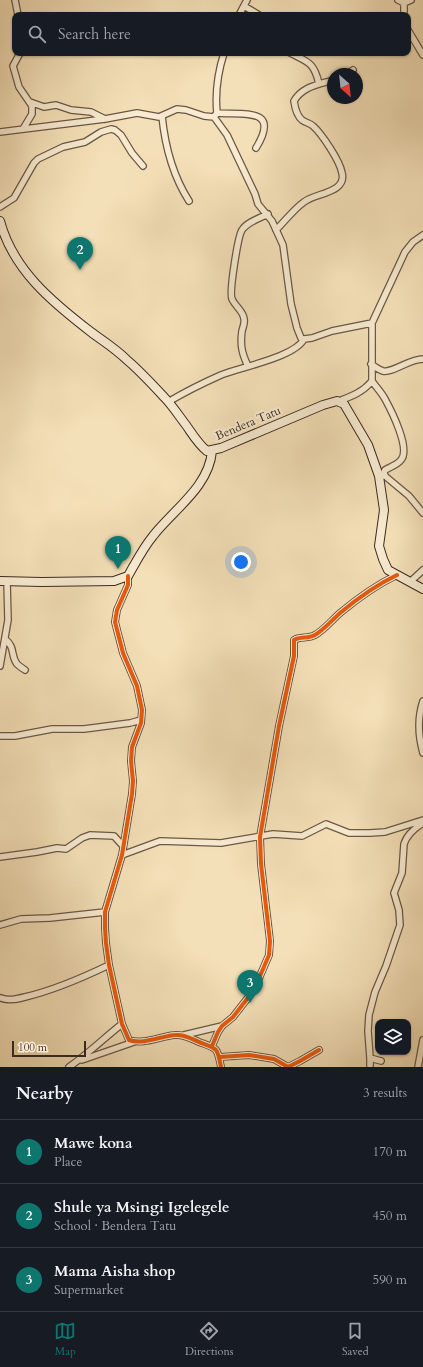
<!DOCTYPE html>
<meta charset="utf-8">
<style>
:root{--surface:#171b24;--page:#242831;--text:#f1f3f6;--muted:#9ea1a6;--line:#363941;--accent:#0f766e}
body{margin:0;font-family:Cardo,serif;background:var(--page);color:var(--text)}
.controls{position:absolute;right:12px;bottom:12px;display:grid;overflow:hidden;border-radius:8px;box-shadow:0 1px 3px #0004}
.controls button{width:36px;height:36px;display:grid;place-items:center;padding:0;border:0;border-bottom:1px solid var(--line);background:var(--surface);color:var(--text);font:20px sans-serif}
.compass{position:absolute;left:327px;top:68px;width:36px;height:36px;border-radius:50%;background:var(--surface);box-shadow:0 1px 3px #0004;rotate:153deg}
.scale{position:absolute;left:12px;bottom:10px;width:74px;box-sizing:border-box;padding-left:4px;border:2px solid #3c2b21;border-top:0;font-size:11px;line-height:14px;white-space:nowrap;color:#3c2b21;-webkit-text-stroke:3px #f8ebd1;paint-order:stroke}
.you{position:absolute;left:241px;top:562px;width:14px;height:14px;margin:-10px;border:3px solid #fff;border-radius:50%;background:#1a73e8;box-shadow:0 0 0 6px #1a73e833}
.badge{display:grid;place-items:center;width:26px;height:26px;border-radius:50%;background:var(--accent);color:#fff;font-size:13px;font-weight:700}
.pin{position:absolute;translate:-50% -33px;filter:drop-shadow(0 1px 2px #0008)}
.pin::after{content:'';position:absolute;top:21px;width:14px;height:12px;background:inherit;clip-path:polygon(0 0,100% 0,50% 100%)}
.list{margin:0;padding:0;list-style:none}
h2{display:flex;justify-content:space-between;align-items:center;height:52px;margin:0;padding:0 16px;font-size:17px}
h2 small{font-size:13px;font-weight:400;color:var(--muted)}
.list li{display:grid;grid-template-columns:26px 1fr auto;gap:12px;align-items:center;box-sizing:border-box;height:64px;padding:0 16px;border-top:1px solid var(--line)}
.list b{display:block;font-size:15px;white-space:nowrap}
.list p{margin:0;font-size:13px;white-space:nowrap;color:var(--muted)}
.list em{font-size:13px;font-style:normal;color:var(--muted)}
.icon{flex:none;width:22px;height:22px;fill:none;stroke:currentColor;stroke-width:2;stroke-linecap:round;stroke-linejoin:round}
.map{position:relative;flex:none;width:423px;height:1067px;overflow:hidden}
.search{position:absolute;background:var(--surface);box-shadow:0 1px 3px #0004;left:12px;right:12px;top:12px;height:44px;display:flex;align-items:center;gap:10px;box-sizing:border-box;padding:0 14px;border-radius:8px;color:var(--muted);font-size:15px}
.sheet{height:244px;background:var(--surface)}
nav{display:flex;justify-content:space-around;align-items:center;box-sizing:border-box;height:56px;border-top:1px solid var(--line);background:var(--surface);font-size:11px;color:var(--muted)}
nav a{display:grid;justify-items:center;gap:2px}
nav .on{color:var(--accent)}
.map>svg:first-child{display:block}
</style>
<div class="map">
<svg width="423" height="1067" viewBox="0 0 423 1067">
<rect width="100%" height="100%" fill="#f4e0b8"/>
<filter id="stains"><feTurbulence type="fractalNoise" baseFrequency=".005" numOctaves="4"/><feColorMatrix values="0 0 0 0 .2 0 0 0 0 .09 0 0 0 0 .02 0 0 0 .5 -.17"/></filter>
<radialGradient id="worn" r=".72"><stop offset=".6" stop-color="#630" stop-opacity="0"/><stop offset="1" stop-color="#630" stop-opacity=".3"/></radialGradient>
<g fill="none" stroke-linecap="round" stroke-linejoin="round">
<defs>
<path id="street" d="M15 0 18 15
M398 0 404 3
M244 6 259 15
M239 15 247 0
M404 15V3L411 0
M408 30 423 55
M20 53 13 66 19 87 32 106V114L23 129
M290 53C308 62 314 62 319 84
M348 74 353 70
M30 102 44 107 56 105 71 110 91 112 105 119
M217 113C244 115 281 107 256 148
M162 116C165 146 173 176 189 201
M214 117 227 135 255 194 258 204 272 221 283 245 291 304 297 328 301 338 304 339 312 338 332 331 372 323
M0 132 105 119 137 113 159 117 177 109 186 110 204 116 214 117 217 113C215 93 218 72 224 53
M0 207 14 198 34 163 38 159 63 147 85 142 101 132 111 129 115 130 121 135 132 153 143 166
M276 230C285 221 294 209 304 202 315 193 347 193 342 173 340 161 322 134 313 126 310 123 306 123 302 120 297 116 295 108 294 101 303 86 318 85 333 80
M371 364C375 367 379 370 383 371 393 373 409 359 423 359
M248 366C242 354 240 345 242 331 243 327 245 323 244 319 244 312 235 306 232 299 229 292 238 236 242 230 247 222 260 218 268 214
M372 381C376 387 381 392 385 399 391 410 411 449 401 460 397 465 390 467 385 470L384 472 385 476
M339 401C352 396 363 392 372 381V323L405 252 413 242 423 235
M168 402C185 392 203 383 221 375 241 367 295 357 304 339
M382 476H385L409 496 423 513
M128 576V585L117 610 115 622 123 653 137 686 142 710 141 723 132 747 131 761 133 781 132 794 122 855 105 912V928L106 943 109 965 122 1024 129 1040C143 1045 161 1036 175 1035 184 1034 192 1039 199 1042 218 1049 217 1047 221 1067
M410 582 423 570
M5 639C16 648 10 655 17 664 19 666 22 668 25 670
M0 666 8 620 7 581
M423 701C417 719 418 735 423 753
M0 736H15L52 729H84L130 723 141 720
M122 855 160 841 221 843 273 834 302 836 326 824 349 833H370L385 832 423 820
M0 857 37 852 57 848 66 849 82 838 90 835 114 836 123 846
M0 925 21 919 50 918 105 912
M1 998C9 1001 17 999 25 997 55 990 82 978 109 965
M184 1035 222 1026
M212 1046 218 1032 222 1026 233 1017 254 990 269 955 270 941 261 864 260 837 279 726 294 656V640C300 636 308 639 315 635 324 630 332 620 340 613 358 598 376 585 397 575
M220 1057 249 1055 274 1059 288 1067 300 1061 319 1050
M82 1060 134 1042
M381 1061 370 1058 368 1031 369 1015 375 992 386 966 400 925 399 910 394 893 402 873 404 844C407 834 415 828 423 823
M69 1067C88 1054 104 1038 122 1024
M370 1067V1058
M418 1067 423 1040"/>
<path id="secondary" d="M0 221C13 270 52 302 91 332 103 341 116 349 127 360 140 371 152 384 164 397 172 405 179 416 186 425 193 435 198 444 207 451L221 448 323 405 337 401 344 404 368 445 379 476 384 510 379 546 383 559 388 570 423 589
M0 581 42 582 114 581 128 576C136 562 143 548 153 536 173 510 209 487 212 451"/>
</defs>
<use href="#street" stroke="#6a5847" stroke-width="8"/>
<use href="#secondary" stroke="#3c2b21" stroke-width="10"/>
<use href="#street" stroke="#f8ebd1" stroke-width="5.5"/>
<use href="#secondary" stroke="#f8ebd1" stroke-width="8"/>
<defs>
<path id="cycleway" d="M128 576V585L117 610 115 622 123 653 137 686 142 710 141 723 132 747 131 761 133 781 132 794 122 855 105 912V928L106 943 109 965 122 1024 129 1040C143 1045 161 1036 175 1035 184 1034 192 1039 199 1042 218 1049 217 1047 221 1067
M212 1046 218 1032 222 1026 233 1017 254 990 269 955 270 941 261 864 260 837 279 726 294 656V640C300 636 308 639 315 635 324 630 332 620 340 613 358 598 376 585 397 575
M220 1057 249 1055 274 1059 288 1067 300 1061 319 1050"/>
</defs>
<use href="#cycleway" stroke="#f8ebd1" stroke-width="6"/>
<use href="#cycleway" stroke="#e8590c" stroke-width="4"/>
</g>
<g text-anchor="middle" dominant-baseline="central" stroke-width="4" stroke-linejoin="round" paint-order="stroke">
<g font-size="12" fill="#3c2b21" stroke="#f8ebd1">
<text transform="translate(248 423) rotate(-23)">Bendera Tatu</text>
</g>
</g>
<rect width="100%" height="100%" filter="url(#stains)"/>
<rect width="100%" height="100%" fill="url(#worn)"/>
</svg>
<div class="controls">
<button><svg class="icon" aria-label="layers" viewBox="0 0 24 24"><path d="M12 4l9 5-9 5-9-5zM3 14l9 5 9-5"/></svg></button>
</div>
<svg class="compass" viewBox="-18 -18 36 36"><path d="M0-13l5 13h-10z" fill="#e53935"/><path d="M0 13l5-13h-10z" fill="#9ea1a6"/></svg>
<div class="scale">100 m</div>
<div class="you"></div>
<div class="pin badge" style="left:118px;top:569px">1</div>
<div class="pin badge" style="left:80px;top:270px">2</div>
<div class="pin badge" style="left:250px;top:1003px">3</div>
<div class="search"><svg class="icon" aria-label="search" viewBox="0 0 24 24"><circle cx="10" cy="10" r="6"/><path d="M15 15l6 6"/></svg>Search here</div>
</div>
<section class="sheet">
<h2>Nearby<small>3 results</small></h2>
<ul class="list">
<li><span class="badge">1</span><div><b>Mawe kona</b><p>Place</p></div><em>170 m</em></li>
<li><span class="badge">2</span><div><b>Shule ya Msingi Igelegele</b><p>School · Bendera Tatu</p></div><em>450 m</em></li>
<li><span class="badge">3</span><div><b>Mama Aisha shop</b><p>Supermarket</p></div><em>590 m</em></li>
</ul>
</section>
<nav>
<a class="on"><svg class="icon" aria-label="map" viewBox="0 0 24 24"><path d="M3 6l6-2 6 2 6-2v14l-6 2-6-2-6 2zM9 4v14M15 6v14"/></svg>Map</a>
<a><svg class="icon" aria-label="directions" viewBox="0 0 24 24"><path d="M12 3l9 9-9 9-9-9zM9 14v-3h6M13 9l2 2-2 2"/></svg>Directions</a>
<a><svg class="icon" aria-label="saved" viewBox="0 0 24 24"><path d="M7 4h10v16l-5-4-5 4z"/></svg>Saved</a>
</nav>
